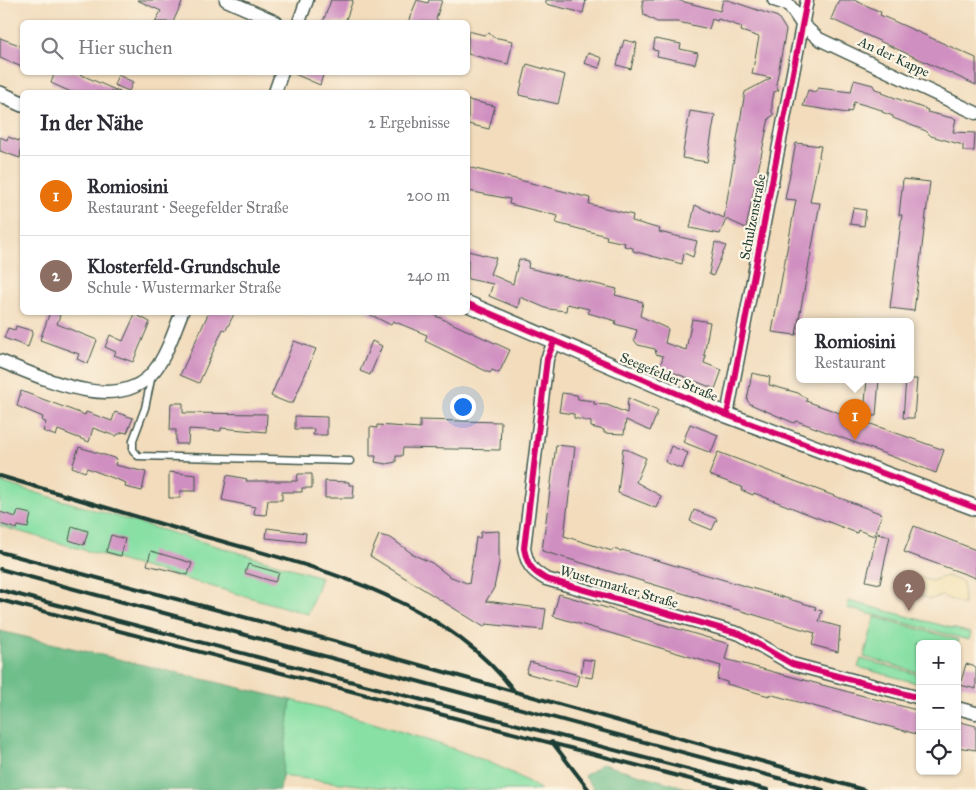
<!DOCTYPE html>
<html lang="de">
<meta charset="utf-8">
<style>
:root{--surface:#fff;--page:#f7f7f7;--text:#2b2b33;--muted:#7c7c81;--line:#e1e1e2;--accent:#1a73e8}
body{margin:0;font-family:"IM FELL Great Primer",serif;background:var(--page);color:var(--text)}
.controls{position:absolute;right:15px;bottom:15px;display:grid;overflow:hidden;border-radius:8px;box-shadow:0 1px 4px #0004}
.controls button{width:45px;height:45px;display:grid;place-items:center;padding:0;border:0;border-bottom:1px solid var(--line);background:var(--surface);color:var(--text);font:25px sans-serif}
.you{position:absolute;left:462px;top:406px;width:18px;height:18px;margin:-12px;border:4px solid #fff;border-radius:50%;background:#1a73e8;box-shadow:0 0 0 8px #1a73e833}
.badge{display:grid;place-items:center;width:32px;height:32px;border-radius:50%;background:var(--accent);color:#fff;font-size:16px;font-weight:700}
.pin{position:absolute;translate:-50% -41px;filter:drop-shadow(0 1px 2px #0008)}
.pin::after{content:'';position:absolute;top:26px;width:18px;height:15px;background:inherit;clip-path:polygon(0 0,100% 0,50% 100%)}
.popup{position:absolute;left:796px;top:318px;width:118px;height:65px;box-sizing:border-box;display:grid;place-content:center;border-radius:8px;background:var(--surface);filter:drop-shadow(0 1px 4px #0005);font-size:16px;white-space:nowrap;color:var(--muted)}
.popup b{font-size:19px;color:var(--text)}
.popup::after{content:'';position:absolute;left:50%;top:100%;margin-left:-10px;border:10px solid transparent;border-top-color:var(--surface)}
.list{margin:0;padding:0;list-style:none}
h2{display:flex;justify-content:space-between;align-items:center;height:65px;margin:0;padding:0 20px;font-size:21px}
h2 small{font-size:16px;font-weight:400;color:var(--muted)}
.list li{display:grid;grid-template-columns:32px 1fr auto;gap:15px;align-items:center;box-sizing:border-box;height:80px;padding:0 20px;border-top:1px solid var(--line)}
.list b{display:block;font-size:19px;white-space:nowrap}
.list p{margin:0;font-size:16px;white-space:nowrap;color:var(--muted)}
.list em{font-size:16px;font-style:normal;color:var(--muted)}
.icon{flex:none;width:28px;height:28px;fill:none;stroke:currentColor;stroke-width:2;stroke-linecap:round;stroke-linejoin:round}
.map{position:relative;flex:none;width:976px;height:790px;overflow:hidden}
.search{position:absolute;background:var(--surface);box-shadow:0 1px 4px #0004;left:20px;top:20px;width:450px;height:55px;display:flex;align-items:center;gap:12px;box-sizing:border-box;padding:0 18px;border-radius:8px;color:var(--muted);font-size:19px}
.panel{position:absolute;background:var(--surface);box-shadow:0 1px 4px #0004;left:20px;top:90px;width:450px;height:225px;border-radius:8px}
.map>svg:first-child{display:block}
</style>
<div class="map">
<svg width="976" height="790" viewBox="0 0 976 790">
<rect width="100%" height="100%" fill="#fcf5e5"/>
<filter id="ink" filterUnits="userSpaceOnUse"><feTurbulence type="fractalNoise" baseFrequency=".02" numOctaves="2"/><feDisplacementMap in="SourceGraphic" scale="10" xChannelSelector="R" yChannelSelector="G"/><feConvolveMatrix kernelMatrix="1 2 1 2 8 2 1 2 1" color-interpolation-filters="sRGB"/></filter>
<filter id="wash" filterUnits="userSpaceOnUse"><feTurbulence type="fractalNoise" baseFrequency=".0096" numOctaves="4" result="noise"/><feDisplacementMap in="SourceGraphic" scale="20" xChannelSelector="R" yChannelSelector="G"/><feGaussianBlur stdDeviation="1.12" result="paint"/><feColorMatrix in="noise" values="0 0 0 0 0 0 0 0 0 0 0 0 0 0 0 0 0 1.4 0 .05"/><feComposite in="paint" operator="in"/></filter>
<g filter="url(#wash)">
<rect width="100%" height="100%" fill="#f2dcbc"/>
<path fill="#88e0a5" stroke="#548e6c" d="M0 482 321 577 308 614 0 526Z
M849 601 971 633 969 640 847 608Z
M875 617 959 640 957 645 920 644V673L864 657Z
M861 659 920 675V684L858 667Z
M291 700C330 709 367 721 405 733 451 748 500 762 541 790H401L281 776Z"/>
<path fill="#6ebe8a" stroke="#467e5f" d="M0 631 291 700 280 790H0Z
M602 764 694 790H595L584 776Z"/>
<path fill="#eeda9e" stroke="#868c69" d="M913 575 931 581 947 576 963 582 964 605 942 596 930 599 898 587Z"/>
<g id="blocks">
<path fill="#d08fc1" d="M137 0H183L173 22H155L161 11Z
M331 0H353L345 22H323Z
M417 0 428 3 429 0H442L436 19 441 22H408Z
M546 0H586L583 13 546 4Z
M642 0H677L720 11 723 0H728L778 17 786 30 776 85 779 90 774 92 772 103V112L774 115 769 118 746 228 726 219 720 234 690 228 695 205 724 218 745 92 771 78 752 74 759 37 741 31 742 27 718 19 717 21 712 19 709 29 678 22H657L644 15Z
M839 0H854L881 12 880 15 976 58V85L831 19Z
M468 31 484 35 489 33 493 37 513 41 508 64 468 54Z
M0 38 22 46V67L0 58Z
M655 39 681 44 680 49 698 53 695 64 657 56 658 51 653 50Z
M624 40 637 43 631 69 617 65Z
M588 53 602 58 599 68 584 63Z
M527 64 565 75 558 104 519 95Z
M55 72H75L120 92H71L51 83Z
M290 72H324L320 85Z
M118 75 133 82 129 91 114 85Z
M854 80 873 85 875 89 883 91 882 93 928 110 927 112 956 119 953 132 975 133 974 151H963V145L931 136 926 131 893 118V116L882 112V110L854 102 851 112 848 111 847 113 803 106 808 90 815 92 818 88 851 92Z
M468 100 495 106 489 129 468 124Z
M690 111 715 115 707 162 682 158Z
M0 137 7 140 8 137 22 142 20 158 0 151Z
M796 143 821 146 810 202 820 203 796 335 772 332 796 200 785 199Z
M468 167 590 198 589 204 633 215 632 221 660 229 659 232 697 241 693 257 684 253 682 264 633 251V248L624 246 625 243 606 239 607 236 556 223 558 216 509 204 510 199 468 191Z
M903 179 930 182 914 311 890 308 902 215H899Z
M853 208 866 210 864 226 850 224Z
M715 242 726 246 713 276 709 274Z
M468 251 496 258 490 274 513 284 519 259 529 261 528 268 617 289 615 295 643 302 640 316 668 329 665 343 686 350 692 319 710 322 704 355 706 356 704 363 722 370 715 389 660 367 663 356 656 354 655 349 638 345 634 340 637 330 615 324 616 321 588 313 589 309 567 304 566 311 548 309 520 297 518 308 489 296 493 284 468 279Z
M50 312 60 315 57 324 97 340 88 364 77 359 79 354 40 340Z
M209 312H235L226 330 223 329 199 383 180 375Z
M365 312H438L436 316 510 350 499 373 492 370 490 373 425 341 427 335 393 321 391 325Z
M135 314 150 322 133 362 114 355 116 352 105 347 110 335 123 341Z
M16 326 33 331 28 347 4 338 8 328 15 330Z
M294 341 316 349 293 403H288L271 396Z
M372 341 382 346 370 375 360 371Z
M752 373 770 377 769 385 798 393 807 399 806 401 944 450 936 473 797 421 794 423 750 404 747 400Z
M867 379H879L876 416 864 415Z
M906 379H917L914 418H903Z
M21 391 85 415 86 412 112 421 115 412 133 418 127 433 123 432 115 436 93 428 89 442 58 430 56 436 43 431 46 422 42 421 43 417 17 406Z
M562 393 577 395 578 399 594 401V404L607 405 627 413 628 398 658 411 650 431 626 420 624 434 604 433V430L591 427V422L574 418V414L559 412Z
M171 403H183V413L267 414 266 432 221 428V431L189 429 188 444H176V430H170Z
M295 416 327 417V435H313L314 429H295Z
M420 420 501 422 500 450 403 448 402 456H396V462L386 464 375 462 376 456H370V427L377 428V425L420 428Z
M690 424 718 435 711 453 683 442Z
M556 445 575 447 564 536 612 551 613 549 621 551 622 550 816 607 815 609 822 611 819 621 840 627 838 652 812 645 815 633 542 551Z
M671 446 688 453 682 469 665 462Z
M79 447 117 459 115 465 146 472 142 491 125 487 126 483 87 468 85 472 72 467Z
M623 448 646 458 636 482 661 496 656 508 618 493Z
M718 452 882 514 874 536 858 530 857 533 754 493 753 495 741 490 742 487 709 475Z
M169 472 196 475V491H180V498H169Z
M298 474H312V488H302V492H282V500H268L266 515 254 514 255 507 222 500 227 475 247 479 246 481H297Z
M325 481 349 482V485H354L353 498H325Z
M694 510 717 519 712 530 690 521Z
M18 511 31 514 28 528 18 526 17 529 0 524V512L16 517Z
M72 526 88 531 84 545 69 540Z
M914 526 976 550V578L904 552Z
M267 528 306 533 305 542 266 538Z
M499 531V563L494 588 486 601 546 609 543 630 486 624 484 627 370 556 379 535 391 538 414 555 432 563 449 576 469 584 476 538H480L481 532Z
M877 533 890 536 880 584 866 581Z
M111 535 125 539 121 556 106 552Z
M151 551 192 563 188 575 147 565Z
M248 564 279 573 275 582 245 573Z
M559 594 729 644 725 659 920 711V735L769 694V696L727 684V682L717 679 721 666 553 616Z
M583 659 595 661 592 678 581 676Z
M530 662 579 675 576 687 526 673Z
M966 664 976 667V689L960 685Z
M957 721 976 726V750L957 747Z"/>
</g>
</g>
<g filter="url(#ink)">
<use href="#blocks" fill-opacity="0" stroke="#3f5548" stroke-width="1"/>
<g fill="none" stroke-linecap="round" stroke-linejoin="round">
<defs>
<path id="service" d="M152 375 145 408 133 440V450L138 456 350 461"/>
<path id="minor" d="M226 0 276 22
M774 0 789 5 802 24 819 39 976 113
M299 22 307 0
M275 92 282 72
M554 342 547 359 524 548C527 565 532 571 546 579L740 634 792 664 920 698
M0 361C41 377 119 416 154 371 167 355 174 331 182 312
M727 415 807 0
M957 708 976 713"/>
<path id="tertiary" d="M0 94 22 104
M468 304 727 415 976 508"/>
</defs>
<use href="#service" stroke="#3f5548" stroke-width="9"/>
<use href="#minor" stroke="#3f5548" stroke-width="15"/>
<use href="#tertiary" stroke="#3f5548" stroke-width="18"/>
<use href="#service" stroke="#fff" stroke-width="6"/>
<use href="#minor" stroke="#fff" stroke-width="12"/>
<use href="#tertiary" stroke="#fff" stroke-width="15"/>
<path stroke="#1f3d34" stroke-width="4" d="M0 476C62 494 123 513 185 531 300 564 438 591 515 692
M0 552 345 644 864 790
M0 569 823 790
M0 590 768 790
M0 600 732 790
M552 742 589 790"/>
<defs>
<path id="cycleway" d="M468 304 727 415 976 508
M554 342 547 359 524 548C527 565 532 571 546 579L740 634 792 664 920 698
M727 415 807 0"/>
</defs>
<use href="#cycleway" stroke="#fcf5e5" stroke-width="9"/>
<use href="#cycleway" stroke="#d6006c" stroke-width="6"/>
</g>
</g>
<g text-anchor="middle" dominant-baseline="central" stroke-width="4.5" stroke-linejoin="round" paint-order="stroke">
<g font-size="14" fill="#1f3d34" stroke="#fcf5e5">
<text transform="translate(894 57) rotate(25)">An der Kappe</text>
<text transform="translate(753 217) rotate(-79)">Schulzenstraße</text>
<text transform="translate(669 377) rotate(23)">Seegefelder Straße</text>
<text transform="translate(619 587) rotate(16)">Wustermarker Straße</text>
</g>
</g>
</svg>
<div class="controls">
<button>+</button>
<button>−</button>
<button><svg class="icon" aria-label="locate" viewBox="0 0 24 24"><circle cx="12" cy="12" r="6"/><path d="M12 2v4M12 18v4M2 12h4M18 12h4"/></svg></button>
</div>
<div class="you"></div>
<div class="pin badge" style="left:855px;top:440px;background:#e8710a">1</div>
<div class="popup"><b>Romiosini</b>Restaurant</div>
<div class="pin badge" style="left:909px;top:611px;background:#8d6e63">2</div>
<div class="search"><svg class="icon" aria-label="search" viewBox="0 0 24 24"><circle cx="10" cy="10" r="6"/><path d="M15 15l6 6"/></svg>Hier suchen</div>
<section class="panel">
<h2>In der Nähe<small>2 Ergebnisse</small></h2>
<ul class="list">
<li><span class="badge" style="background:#e8710a">1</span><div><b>Romiosini</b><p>Restaurant · Seegefelder Straße</p></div><em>200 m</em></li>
<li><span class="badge" style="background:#8d6e63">2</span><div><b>Klosterfeld-Grundschule</b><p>Schule · Wustermarker Straße</p></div><em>240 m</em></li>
</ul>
</section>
</div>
